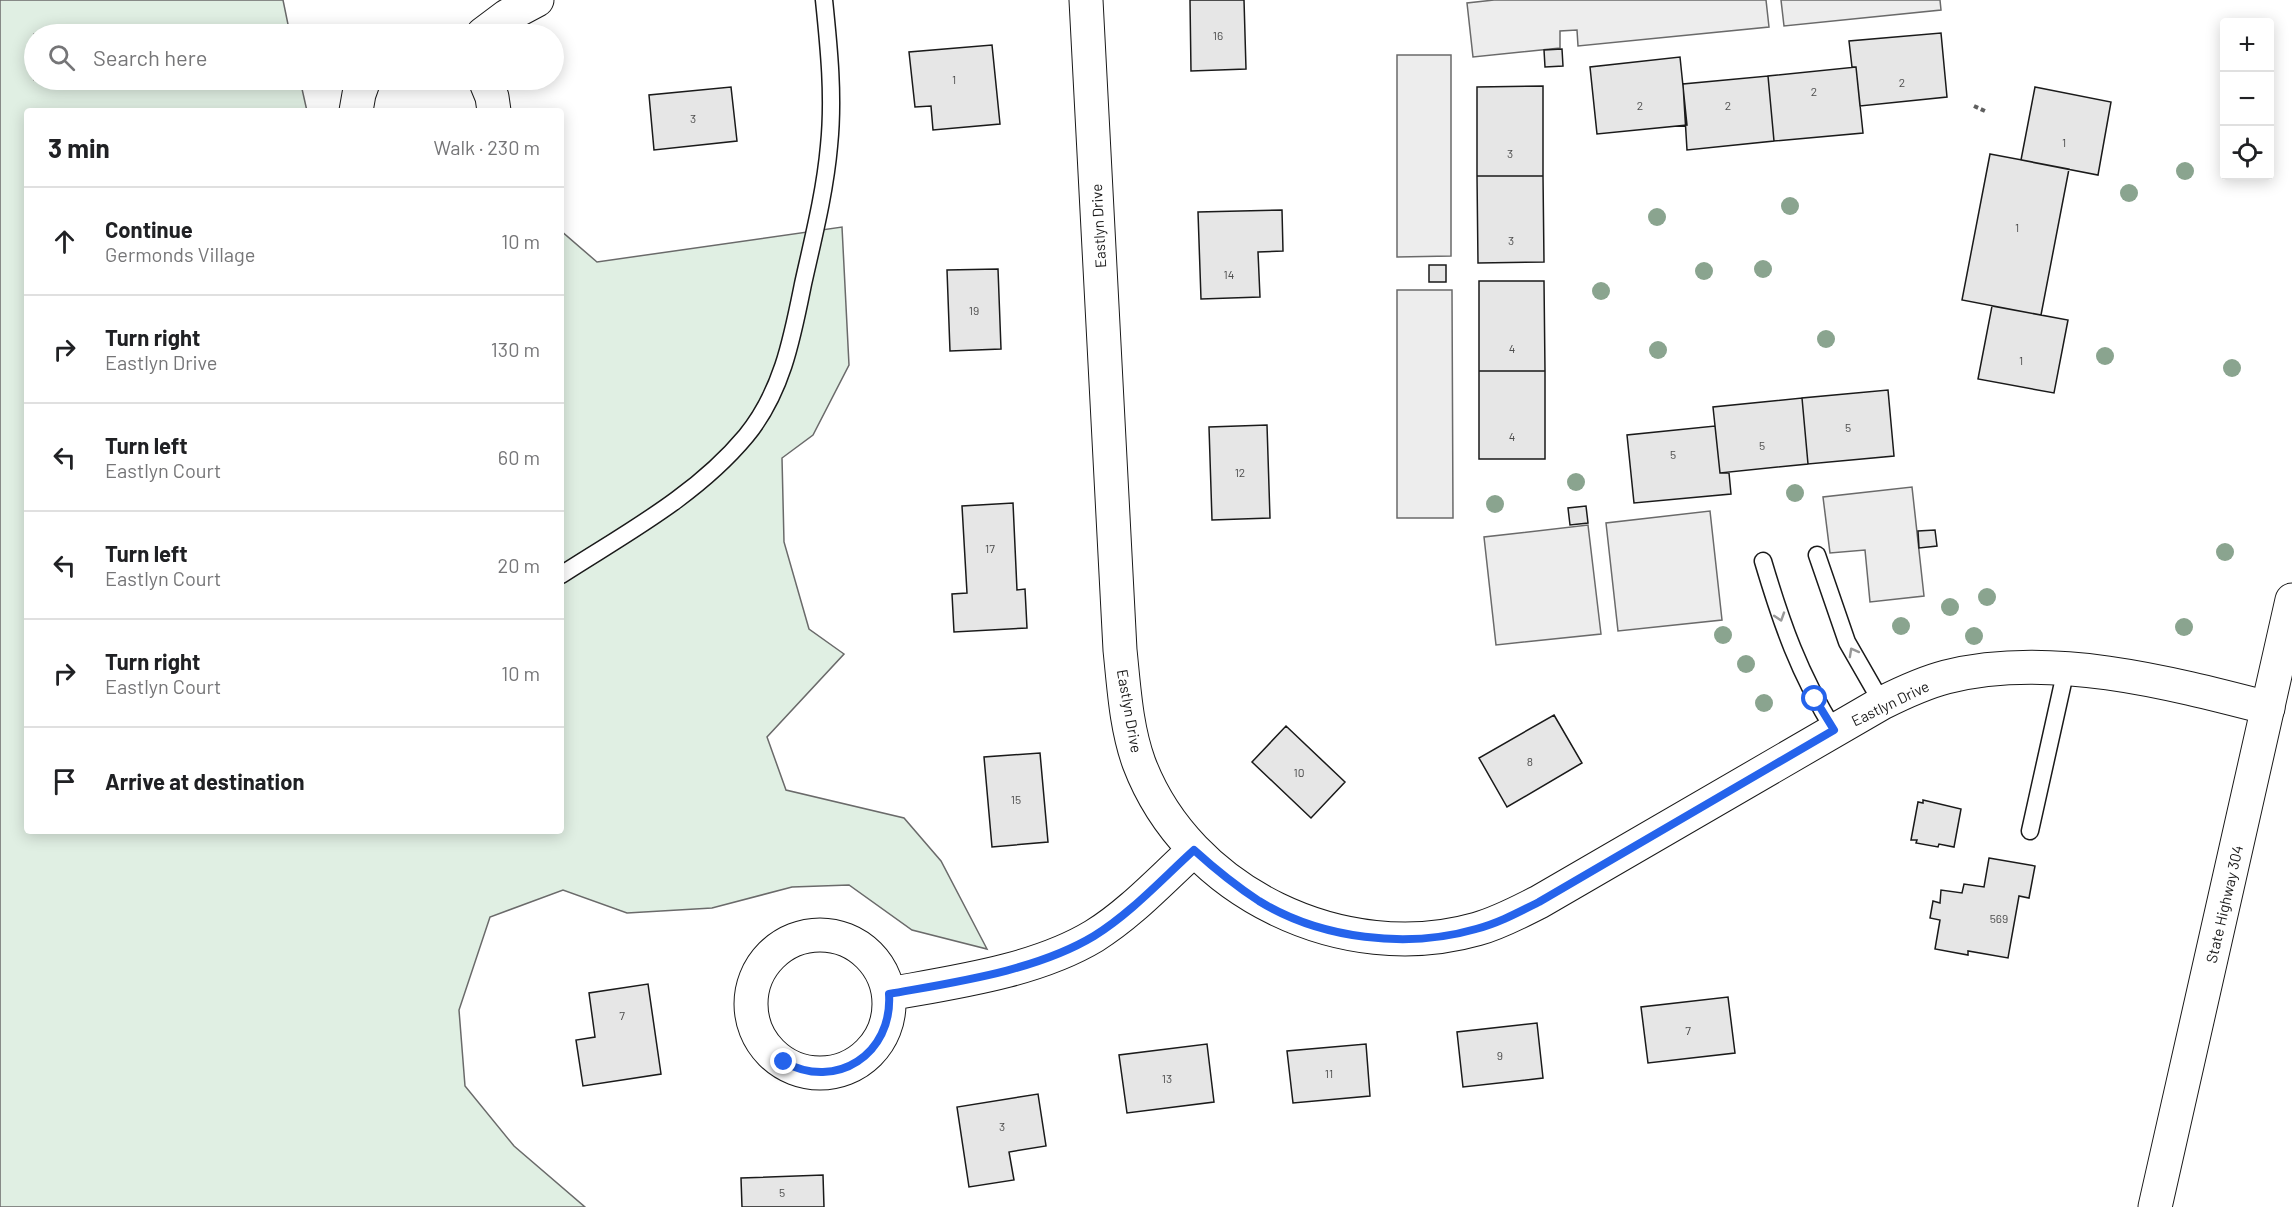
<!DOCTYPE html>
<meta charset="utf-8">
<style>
:root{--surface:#fff;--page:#f6f6f6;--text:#202124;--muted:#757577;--line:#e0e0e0}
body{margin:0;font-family:Barlow,sans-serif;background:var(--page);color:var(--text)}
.controls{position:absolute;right:18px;top:18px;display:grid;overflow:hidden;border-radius:6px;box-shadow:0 3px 15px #0003}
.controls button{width:54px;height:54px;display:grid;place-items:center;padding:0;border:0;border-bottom:2px solid var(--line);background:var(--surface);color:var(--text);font:30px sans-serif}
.stop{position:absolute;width:18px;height:18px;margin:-14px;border:4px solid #2563eb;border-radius:50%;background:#fff}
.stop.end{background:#2563eb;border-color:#fff;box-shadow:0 2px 6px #0008}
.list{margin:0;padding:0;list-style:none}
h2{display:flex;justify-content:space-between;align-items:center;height:78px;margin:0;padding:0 24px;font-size:26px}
h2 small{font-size:20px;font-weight:400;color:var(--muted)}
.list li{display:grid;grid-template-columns:39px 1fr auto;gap:18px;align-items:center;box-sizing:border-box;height:108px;padding:0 24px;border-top:2px solid var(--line)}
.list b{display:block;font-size:22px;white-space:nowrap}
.list p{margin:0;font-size:20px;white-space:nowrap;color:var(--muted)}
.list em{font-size:20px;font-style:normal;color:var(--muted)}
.icon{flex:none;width:33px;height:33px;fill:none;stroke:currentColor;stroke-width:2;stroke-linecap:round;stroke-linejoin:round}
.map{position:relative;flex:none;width:2292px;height:1207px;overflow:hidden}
.search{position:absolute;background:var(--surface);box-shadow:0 3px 15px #0003;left:24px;top:24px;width:540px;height:66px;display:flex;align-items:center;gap:15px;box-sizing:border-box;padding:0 21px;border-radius:33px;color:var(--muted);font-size:22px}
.panel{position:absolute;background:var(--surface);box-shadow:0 3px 15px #0003;left:24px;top:108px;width:540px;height:726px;border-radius:6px}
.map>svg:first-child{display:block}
</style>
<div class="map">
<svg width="2292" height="1207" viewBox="0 0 2292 1207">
<rect width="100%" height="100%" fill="#fff"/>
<path fill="#e0efe3" stroke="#6a6a6a" stroke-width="1.5" d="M0 0H283L290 34H34V80H300L307 111H27V831H561V231L597 262 842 227 849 365 813 435 782 458 784 542 809 629 844 654 767 737 786 790 904 818 941 861 987 949 912 930 849 885 792 887 712 908 627 913 563 890 490 917 459 1010 465 1086 514 1146 585 1207H0Z"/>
<path fill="#ededed" stroke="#6a6a6a" stroke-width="1.5" d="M1494 0H1766L1769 27 1578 46 1577 30 1560 31V48L1473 57 1467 3Z
M1781 0H1940L1941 10 1784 26Z
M1397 55H1451V256L1397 257Z
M1397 290H1452L1453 518H1397Z
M1912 487 1924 596 1870 602 1865 550 1830 553 1823 497Z
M1710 511 1722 620 1618 631 1606 523Z
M1588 525 1601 634 1496 645 1484 537Z"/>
<path fill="#e6e6e6" stroke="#1a1a1a" stroke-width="1.5" d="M1190 0H1244L1246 69 1191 71Z
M1941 33 1947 97 1860 106 1856 67H1852L1849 41Z
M992 45 1000 124 933 130 931 106 915 107 909 52Z
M1562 49 1563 66 1545 67 1544 50Z
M1680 57 1687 125 1597 134 1590 67Z
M1856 67 1863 133 1774 141 1768 76Z
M1768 76 1774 141 1687 150 1683 84Z
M1543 86V176H1477V87Z
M731 87 737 141 654 150 649 95Z
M2035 87 2111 102 2098 175 2021 160Z
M1990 154 2069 169 2041 315 1962 300Z
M1477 176H1543L1544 262 1478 263Z
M1282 210 1283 251 1258 252 1260 297 1201 299 1198 212Z
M1429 265H1446V282H1429Z
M998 269 1001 349 950 351 947 270Z
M1479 281H1544L1545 371H1479Z
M1992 306 2068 320 2054 393 1978 379Z
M1479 371H1545V459H1479Z
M1888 390 1894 456 1808 464 1802 398Z
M1802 398 1808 464 1720 473 1713 407Z
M1267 425 1270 518 1212 520 1209 427Z
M1715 426 1720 473H1729L1731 494 1634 503 1627 435Z
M1013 503 1017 590 1025 589 1027 628 954 632 952 594 967 593 962 506Z
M1586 506 1588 523 1570 525 1568 508Z
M1935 530 1937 546 1919 548 1918 531Z
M1554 715 1582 763 1507 807 1479 758Z
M1286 726 1345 782 1311 818 1252 762Z
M1040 753 1048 842 992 847 984 757Z
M1923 800 1961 809 1954 847 1939 844 1938 847 1916 843 1917 840H1911L1918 802 1923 803Z
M1989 858 2035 866 2029 898 2019 896 2008 958 1968 951V955L1935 949 1940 920 1930 918 1933 901 1940 903 1941 890 1962 893 1964 884 1984 887Z
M648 984 661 1074 583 1086 576 1040 595 1037 589 993Z
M1728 997 1735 1053 1648 1063 1641 1007Z
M1537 1023 1543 1078 1463 1087 1457 1032Z
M1207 1044 1214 1102 1127 1113 1119 1055Z
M1366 1044 1370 1096 1293 1103 1287 1051Z
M1038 1094 1046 1146 1009 1152 1014 1180 969 1187 957 1107Z
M823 1175 824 1207H742L741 1178Z"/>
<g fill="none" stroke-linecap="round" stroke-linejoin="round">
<defs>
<path id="service" d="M1817 555 1847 642 1882 703
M1763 561C1782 625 1799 673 1834 730
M561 575C626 533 696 496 746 436 782 392 792 339 803 284 813 239 825 192 829 146 834 97 829 48 824 0
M2030 831 2066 669"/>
<path id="minor" d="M1086 0 1120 650C1124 688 1126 727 1139 763 1188 893 1344 967 1477 929 1499 923 1519 912 1539 902L1882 703C1902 693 1923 683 1946 677 2048 651 2168 682 2268 708
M483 34 507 16 537 0
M485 80 492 97 494 111
M356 111 359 94 364 80
M751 1004a69 69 0 1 1 138 0a69 69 0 1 1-138 0Z
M889 994C955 982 1036 971 1094 936 1131 913 1162 879 1194 850"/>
<path id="primary" d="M2155 1207 2292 600"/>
</defs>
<use href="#service" stroke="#1a1a1a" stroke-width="19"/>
<use href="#minor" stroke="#1a1a1a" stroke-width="35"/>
<use href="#primary" stroke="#1a1a1a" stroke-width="35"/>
<path stroke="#5f5f5f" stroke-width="4" stroke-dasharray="4.5 3" stroke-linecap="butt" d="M1974 106 1987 112"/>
<use href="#service" stroke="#fff" stroke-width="16"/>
<use href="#minor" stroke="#fff" stroke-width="33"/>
<use href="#primary" stroke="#fff" stroke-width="33"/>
</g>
<g fill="#8aa48f">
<circle cx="2185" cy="171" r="9"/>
<circle cx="2129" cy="193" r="9"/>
<circle cx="1790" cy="206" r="9"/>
<circle cx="1657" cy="217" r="9"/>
<circle cx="1763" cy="269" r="9"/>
<circle cx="1704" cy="271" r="9"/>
<circle cx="1601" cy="291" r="9"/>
<circle cx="1826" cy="339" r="9"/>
<circle cx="1658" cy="350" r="9"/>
<circle cx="2105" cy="356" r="9"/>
<circle cx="2232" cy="368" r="9"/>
<circle cx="1576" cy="482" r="9"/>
<circle cx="1795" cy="493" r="9"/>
<circle cx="1495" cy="504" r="9"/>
<circle cx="2225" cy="552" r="9"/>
<circle cx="1987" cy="597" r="9"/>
<circle cx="1950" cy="607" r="9"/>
<circle cx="1901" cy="626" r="9"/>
<circle cx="2184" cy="627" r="9"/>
<circle cx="1723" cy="635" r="9"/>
<circle cx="1974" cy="636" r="9"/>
<circle cx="1746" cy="664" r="9"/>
<circle cx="1764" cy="703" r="9"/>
</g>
<defs><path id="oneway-chevron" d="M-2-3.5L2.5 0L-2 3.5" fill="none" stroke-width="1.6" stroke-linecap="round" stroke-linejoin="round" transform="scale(1.5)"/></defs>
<g stroke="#989898">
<use href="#oneway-chevron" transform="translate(1780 617) rotate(72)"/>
<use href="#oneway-chevron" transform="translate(1853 652) rotate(-119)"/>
</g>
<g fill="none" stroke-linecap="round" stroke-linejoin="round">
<path stroke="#2563eb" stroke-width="8" d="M784 1062C836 1091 893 1054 889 994 955 982 1036 971 1094 936 1131 913 1162 879 1194 850 1215 869 1236 886 1259 901 1321 939 1407 949 1476 929 1499 923 1519 912 1539 902L1834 730 1815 699"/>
</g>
<g text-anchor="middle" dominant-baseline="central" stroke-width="4.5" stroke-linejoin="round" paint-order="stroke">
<g font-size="12" fill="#4d4d4d">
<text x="1218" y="35">16</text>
<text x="954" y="79">1</text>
<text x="1902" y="82">2</text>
<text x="1814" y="91">2</text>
<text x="1640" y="105">2</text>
<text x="1728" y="105">2</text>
<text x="693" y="118">3</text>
<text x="2064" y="142">1</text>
<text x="1510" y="153">3</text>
<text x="2017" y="227">1</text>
<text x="1511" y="240">3</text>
<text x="1229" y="274">14</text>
<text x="974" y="310">19</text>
<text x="1512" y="348">4</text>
<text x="2021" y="360">1</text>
<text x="1848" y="427">5</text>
<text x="1512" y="436">4</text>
<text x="1762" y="445">5</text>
<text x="1673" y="454">5</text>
<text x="1240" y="472">12</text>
<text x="990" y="548">17</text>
<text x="1530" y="761">8</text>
<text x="1299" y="772">10</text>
<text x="1016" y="799">15</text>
<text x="1999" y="918">569</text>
<text x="622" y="1015">7</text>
<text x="1688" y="1030">7</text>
<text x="1500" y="1055">9</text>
<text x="1329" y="1073">11</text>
<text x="1167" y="1078">13</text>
<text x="1002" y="1126">3</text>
<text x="782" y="1192">5</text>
</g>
<g font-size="15" fill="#1a1a1a" stroke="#fff">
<text transform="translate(1098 226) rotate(-93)">Eastlyn Drive</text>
<text transform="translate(1890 703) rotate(-26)">Eastlyn Drive</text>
<text transform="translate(1130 711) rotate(80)">Eastlyn Drive</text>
<text transform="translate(2224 904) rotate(-77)">State Highway 304</text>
</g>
</g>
</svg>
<div class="controls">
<button>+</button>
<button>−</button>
<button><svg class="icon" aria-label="locate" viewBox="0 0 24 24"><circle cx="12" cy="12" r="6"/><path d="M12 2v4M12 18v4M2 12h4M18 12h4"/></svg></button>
</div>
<div class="stop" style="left:1815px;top:699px"></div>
<div class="stop end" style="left:784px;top:1062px"></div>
<div class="search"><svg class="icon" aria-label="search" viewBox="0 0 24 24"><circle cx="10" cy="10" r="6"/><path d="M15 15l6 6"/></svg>Search here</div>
<section class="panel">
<h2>3 min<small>Walk · 230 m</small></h2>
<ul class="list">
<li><svg class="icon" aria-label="ahead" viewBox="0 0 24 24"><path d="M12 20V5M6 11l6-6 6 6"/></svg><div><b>Continue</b><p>Germonds Village</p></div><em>10 m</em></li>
<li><svg class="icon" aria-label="right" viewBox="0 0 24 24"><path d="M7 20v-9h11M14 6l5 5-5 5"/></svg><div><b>Turn right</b><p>Eastlyn Drive</p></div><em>130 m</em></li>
<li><svg class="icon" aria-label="left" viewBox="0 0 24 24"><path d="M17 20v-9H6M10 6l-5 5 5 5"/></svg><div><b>Turn left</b><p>Eastlyn Court</p></div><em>60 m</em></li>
<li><svg class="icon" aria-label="left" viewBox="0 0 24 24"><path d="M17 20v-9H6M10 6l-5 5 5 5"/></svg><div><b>Turn left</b><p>Eastlyn Court</p></div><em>20 m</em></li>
<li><svg class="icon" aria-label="right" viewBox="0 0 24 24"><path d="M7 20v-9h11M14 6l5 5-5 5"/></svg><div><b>Turn right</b><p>Eastlyn Court</p></div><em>10 m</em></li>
<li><svg class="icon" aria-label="arrive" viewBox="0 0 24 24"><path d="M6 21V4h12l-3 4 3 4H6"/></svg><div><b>Arrive at destination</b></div></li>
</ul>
</section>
</div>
